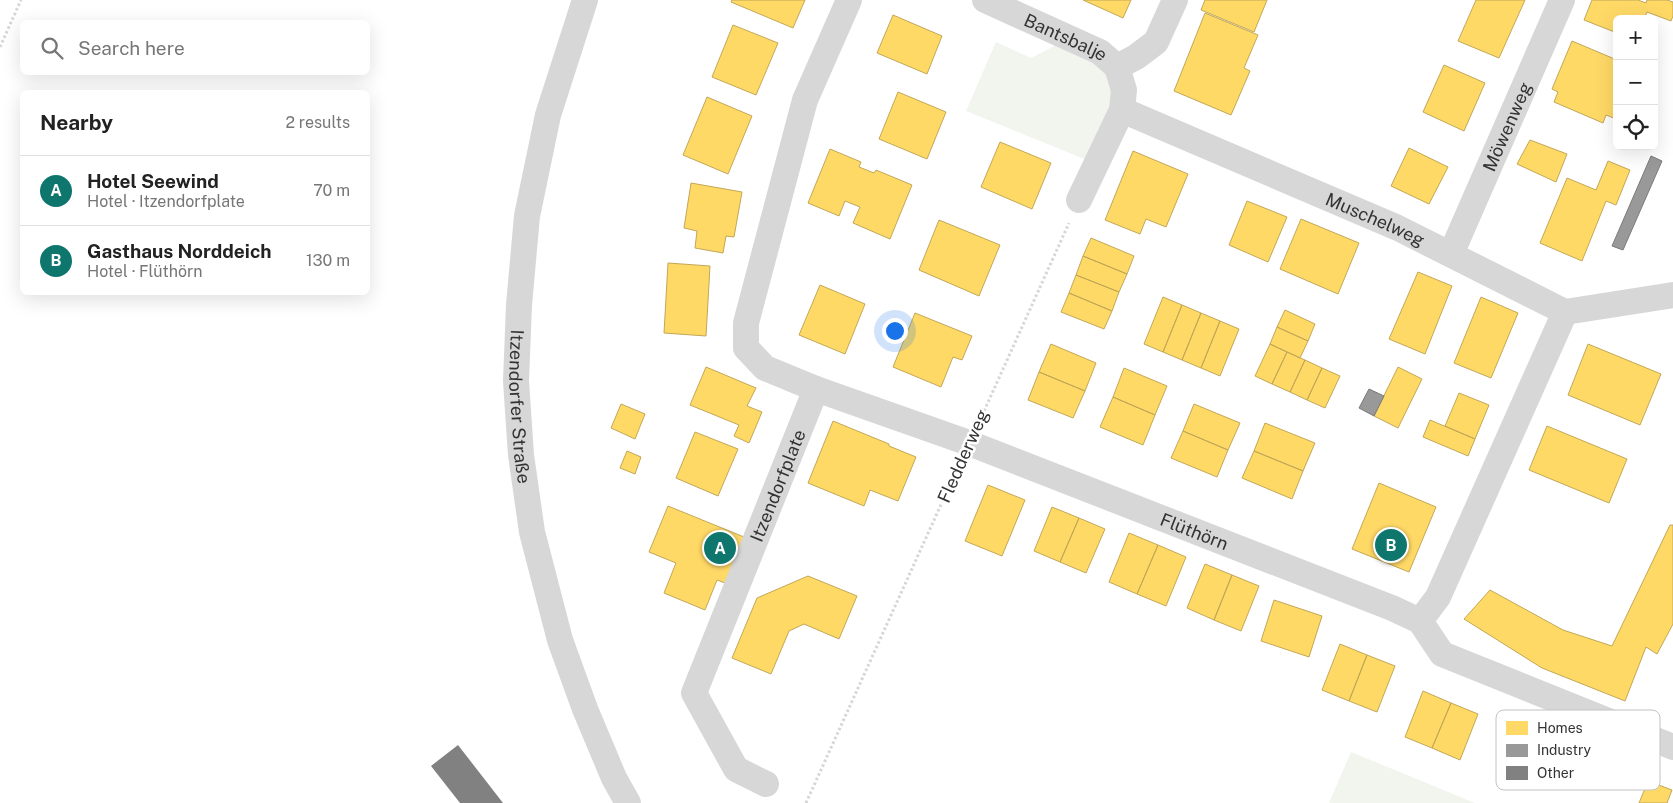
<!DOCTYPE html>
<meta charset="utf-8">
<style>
:root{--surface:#fff;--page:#f6f6f6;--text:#222;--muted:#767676;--line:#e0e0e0;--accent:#0f766e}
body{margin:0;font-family:"Public Sans",sans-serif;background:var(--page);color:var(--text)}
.controls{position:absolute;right:15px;top:15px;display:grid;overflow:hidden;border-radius:8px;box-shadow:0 5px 20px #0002}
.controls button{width:45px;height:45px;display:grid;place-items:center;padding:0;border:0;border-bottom:1px solid var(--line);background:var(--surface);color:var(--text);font:25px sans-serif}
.you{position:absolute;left:894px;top:330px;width:18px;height:18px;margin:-12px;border:4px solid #fff;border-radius:50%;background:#1a73e8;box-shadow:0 0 0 8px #1a73e833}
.badge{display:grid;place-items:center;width:32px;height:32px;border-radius:50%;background:var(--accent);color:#fff;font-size:16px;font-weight:700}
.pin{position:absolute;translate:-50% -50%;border:2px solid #fff;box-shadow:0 1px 5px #0006}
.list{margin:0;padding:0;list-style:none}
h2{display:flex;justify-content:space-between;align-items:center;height:65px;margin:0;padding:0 20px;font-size:21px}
h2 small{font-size:16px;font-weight:400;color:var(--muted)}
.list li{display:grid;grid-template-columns:32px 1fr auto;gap:15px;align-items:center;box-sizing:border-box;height:70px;padding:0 20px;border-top:1px solid var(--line)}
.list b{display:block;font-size:19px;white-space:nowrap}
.list p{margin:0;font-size:16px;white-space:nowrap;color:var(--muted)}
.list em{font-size:16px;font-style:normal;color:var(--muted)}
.icon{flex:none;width:28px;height:28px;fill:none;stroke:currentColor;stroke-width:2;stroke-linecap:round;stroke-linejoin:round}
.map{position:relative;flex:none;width:1673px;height:803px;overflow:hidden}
.search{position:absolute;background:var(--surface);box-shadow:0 5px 20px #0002;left:20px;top:20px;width:350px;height:55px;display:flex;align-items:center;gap:12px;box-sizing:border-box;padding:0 18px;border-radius:8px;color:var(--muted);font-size:19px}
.panel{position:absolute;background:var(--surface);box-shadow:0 5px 20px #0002;left:20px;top:90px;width:350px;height:205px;border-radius:8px}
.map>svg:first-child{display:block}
</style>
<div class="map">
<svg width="1673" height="803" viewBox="0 0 1673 803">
<rect width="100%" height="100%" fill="#fff"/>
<path fill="#f1f5ed" d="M996 42 1031 58 1056 45 1096 62 1110 79 1114 101 1087 160 966 111Z
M1351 752 1475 803H1329Z"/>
<path fill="#ffd966" stroke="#c2a757" d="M732 0H805L793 28 731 2Z
M1083 0H1131L1123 18Z
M1205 0H1267L1254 32 1201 10Z
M1476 0H1525L1499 58 1458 41Z
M1592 0H1638L1646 3 1647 0H1667L1673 2V16L1671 21 1647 12 1644 19H1617V33L1584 20Z
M1205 13 1258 35 1244 68 1250 71 1231 115 1174 91Z
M893 15 942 36 927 74 877 53Z
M733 25 778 43 756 95 712 77Z
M1572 41 1617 60 1616 119 1606 115 1603 123 1554 102 1558 92 1552 89Z
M1444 65 1485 83 1464 131 1423 112Z
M898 92 946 112 927 159 879 139Z
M707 97 752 116 728 174 683 155Z
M1530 140 1567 154 1556 182 1517 164Z
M1000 142 1051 163 1032 209 981 187Z
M1409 148 1448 167 1429 204 1391 186Z
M830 149 861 162 859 167 874 173 876 170 912 185 890 239 853 223 860 207 845 201 839 216 808 203Z
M1133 151 1188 174 1166 227 1146 219 1140 234 1105 220Z
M1608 161 1630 170 1616 205 1606 201 1582 261 1540 243 1567 178 1596 190Z
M691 183 742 192 734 237 726 236 723 253 695 248 697 231 684 228Z
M1247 201 1287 217 1268 262 1229 245Z
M1301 219 1359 243 1338 294 1280 269Z
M939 220 1000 245 979 296 919 270Z
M1091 238 1134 256 1127 274 1083 256Z
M1083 256 1127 274 1119 292 1076 275Z
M668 263 710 266 706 336 664 333Z
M1418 272 1452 286 1425 354 1389 339Z
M1076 275 1119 292 1112 311 1069 293Z
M820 285 865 304 845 354 799 335Z
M1069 293 1112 311 1104 329 1061 312Z
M1163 297 1182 305 1163 352 1144 344Z
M1481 297 1518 313 1491 378 1454 363Z
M1182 305 1201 313 1182 360 1163 352Z
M1285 310 1315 324 1308 341 1277 327Z
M915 313 972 336 962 360 953 357 941 387 893 367Z
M1201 313 1220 321 1201 368 1182 360Z
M1220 321 1239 329 1220 376 1201 368Z
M1277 327 1308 341 1300 358 1270 344Z
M1051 344 1096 363 1085 391 1039 372Z
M1270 344 1287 352 1272 384 1255 376Z
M1588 344 1661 374 1640 425 1568 395Z
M1287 352 1305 360 1290 392 1272 384Z
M1305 360 1322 368 1307 400 1290 392Z
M706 367 756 388 747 406 762 412 749 443 734 436 739 425 690 405Z
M1398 367 1422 379 1398 428 1374 416Z
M1124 368 1167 386 1155 415 1113 397Z
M1322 368 1340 376 1325 408 1307 400Z
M1039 372 1085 391 1073 418 1028 400Z
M1459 393 1489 405 1475 439 1445 426Z
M1113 397 1155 415 1143 445 1100 427Z
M621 404 645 414 635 439 611 428Z
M1194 404 1240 423 1228 450 1183 431Z
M1430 420 1475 439 1468 456 1423 437Z
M833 421 889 444V446L916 457 898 501 870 490 864 506 808 483Z
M1265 423 1315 443 1303 471 1254 451Z
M1547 426 1627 459 1609 503 1529 470Z
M1183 431 1228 450 1217 477 1171 458Z
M695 432 738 449 718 496 676 478Z
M627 451 641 457 635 474 620 468Z
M1254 451 1303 471 1292 499 1242 478Z
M1379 483 1436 507 1409 572 1352 549Z
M988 485 1025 500 1002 556 965 541Z
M668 506 744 537 725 583 717 580 705 610 664 593 676 563 649 552Z
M1052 507 1079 518 1060 562 1034 551Z
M1079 518 1105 529 1086 573 1060 562Z
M1670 525H1673V624L1657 654 1646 647 1625 701 1542 668 1464 619 1490 590 1563 630 1612 646Z
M1129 533 1158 545 1137 594 1109 582Z
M1158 545 1186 557 1166 606 1137 594Z
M1205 564 1232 575 1214 620 1187 608Z
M1232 575 1259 586 1241 631 1214 620Z
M808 576 857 596 839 639 804 624 789 631 771 674 732 658 757 598Z
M1274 600 1322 616 1309 657 1261 641Z
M1340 644 1367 655 1349 701 1322 690Z
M1367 655 1395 666 1377 712 1349 701Z
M1423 691 1451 703 1432 748 1405 737Z
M1451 703 1478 714 1460 760 1432 748Z
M1648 781 1672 790 1667 803H1639Z"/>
<path fill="#999" stroke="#7a7a7a" d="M1651 156 1662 161 1623 250 1612 246Z
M1369 389 1384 396 1374 416 1359 408Z"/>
<path fill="#818181" d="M458 745 503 803H460L431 766Z"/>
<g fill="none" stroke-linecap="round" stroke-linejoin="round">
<path stroke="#d6d6d6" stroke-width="3" stroke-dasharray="2.5 2.5" stroke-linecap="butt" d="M0 47 21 0
M980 420 1069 223
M806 803 958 467"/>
<g stroke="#d7d7d7" stroke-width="26">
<path id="s1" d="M585 0 548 115 527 216 519 305 516 381 521 455 532 532 560 640 585 709 614 778 628 803"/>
<path id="s2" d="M849 0 805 100 746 323V348L765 368 816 389 969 443 1392 608 1420 621 1442 654 1673 747"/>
<path id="s3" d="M985 0 1100 52 1117 67"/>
<path id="s4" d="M1117 67 1124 90 1122 110 1398 228 1565 312 1673 295"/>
<path d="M1117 67 1136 57 1156 42 1175 0"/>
<path d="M1079 200 1122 110"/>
<path id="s5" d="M1451 254 1562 0"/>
<path d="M1420 621 1438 597 1565 312"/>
<path id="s6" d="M766 784 736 769 694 693 816 389"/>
</g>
</g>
<g text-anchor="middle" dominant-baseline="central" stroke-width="5" stroke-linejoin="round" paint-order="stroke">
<g font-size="18" fill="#333" stroke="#fff">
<text stroke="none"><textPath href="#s3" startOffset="89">Bantsbalje</textPath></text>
<text stroke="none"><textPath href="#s5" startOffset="139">Möwenweg</textPath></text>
<text stroke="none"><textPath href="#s4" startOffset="320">Muschelweg</textPath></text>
<text stroke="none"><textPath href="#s1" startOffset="415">Itzendorfer Straße</textPath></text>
<text transform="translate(963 456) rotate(-66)">Fledderweg</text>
<text stroke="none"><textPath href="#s6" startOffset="344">Itzendorfplate</textPath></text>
<text stroke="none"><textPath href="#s2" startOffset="852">Flüthörn</textPath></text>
</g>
</g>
<rect x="1496" y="710" width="164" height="80" rx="8" fill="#fff" stroke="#c2c2c2" stroke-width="1"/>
<rect x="1506" y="721" width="22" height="14" fill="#ffd966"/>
<rect x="1506" y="744" width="22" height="13" fill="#999"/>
<rect x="1506" y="766" width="22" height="14" fill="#818181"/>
<g font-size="14" fill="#333">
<text x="1537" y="733">Homes</text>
<text x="1537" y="755">Industry</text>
<text x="1537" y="778">Other</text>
</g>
</svg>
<div class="controls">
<button>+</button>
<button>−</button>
<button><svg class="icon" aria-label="locate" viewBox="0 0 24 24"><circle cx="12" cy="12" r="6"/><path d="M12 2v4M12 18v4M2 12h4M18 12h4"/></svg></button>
</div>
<div class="you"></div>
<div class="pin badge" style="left:720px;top:548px">A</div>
<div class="pin badge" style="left:1391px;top:545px">B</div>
<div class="search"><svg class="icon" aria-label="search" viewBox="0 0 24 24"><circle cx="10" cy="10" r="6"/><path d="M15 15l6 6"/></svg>Search here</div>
<section class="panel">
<h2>Nearby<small>2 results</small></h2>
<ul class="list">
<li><span class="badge">A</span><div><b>Hotel Seewind</b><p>Hotel · Itzendorfplate</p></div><em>70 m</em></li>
<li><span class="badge">B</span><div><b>Gasthaus Norddeich</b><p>Hotel · Flüthörn</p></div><em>130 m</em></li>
</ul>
</section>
</div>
